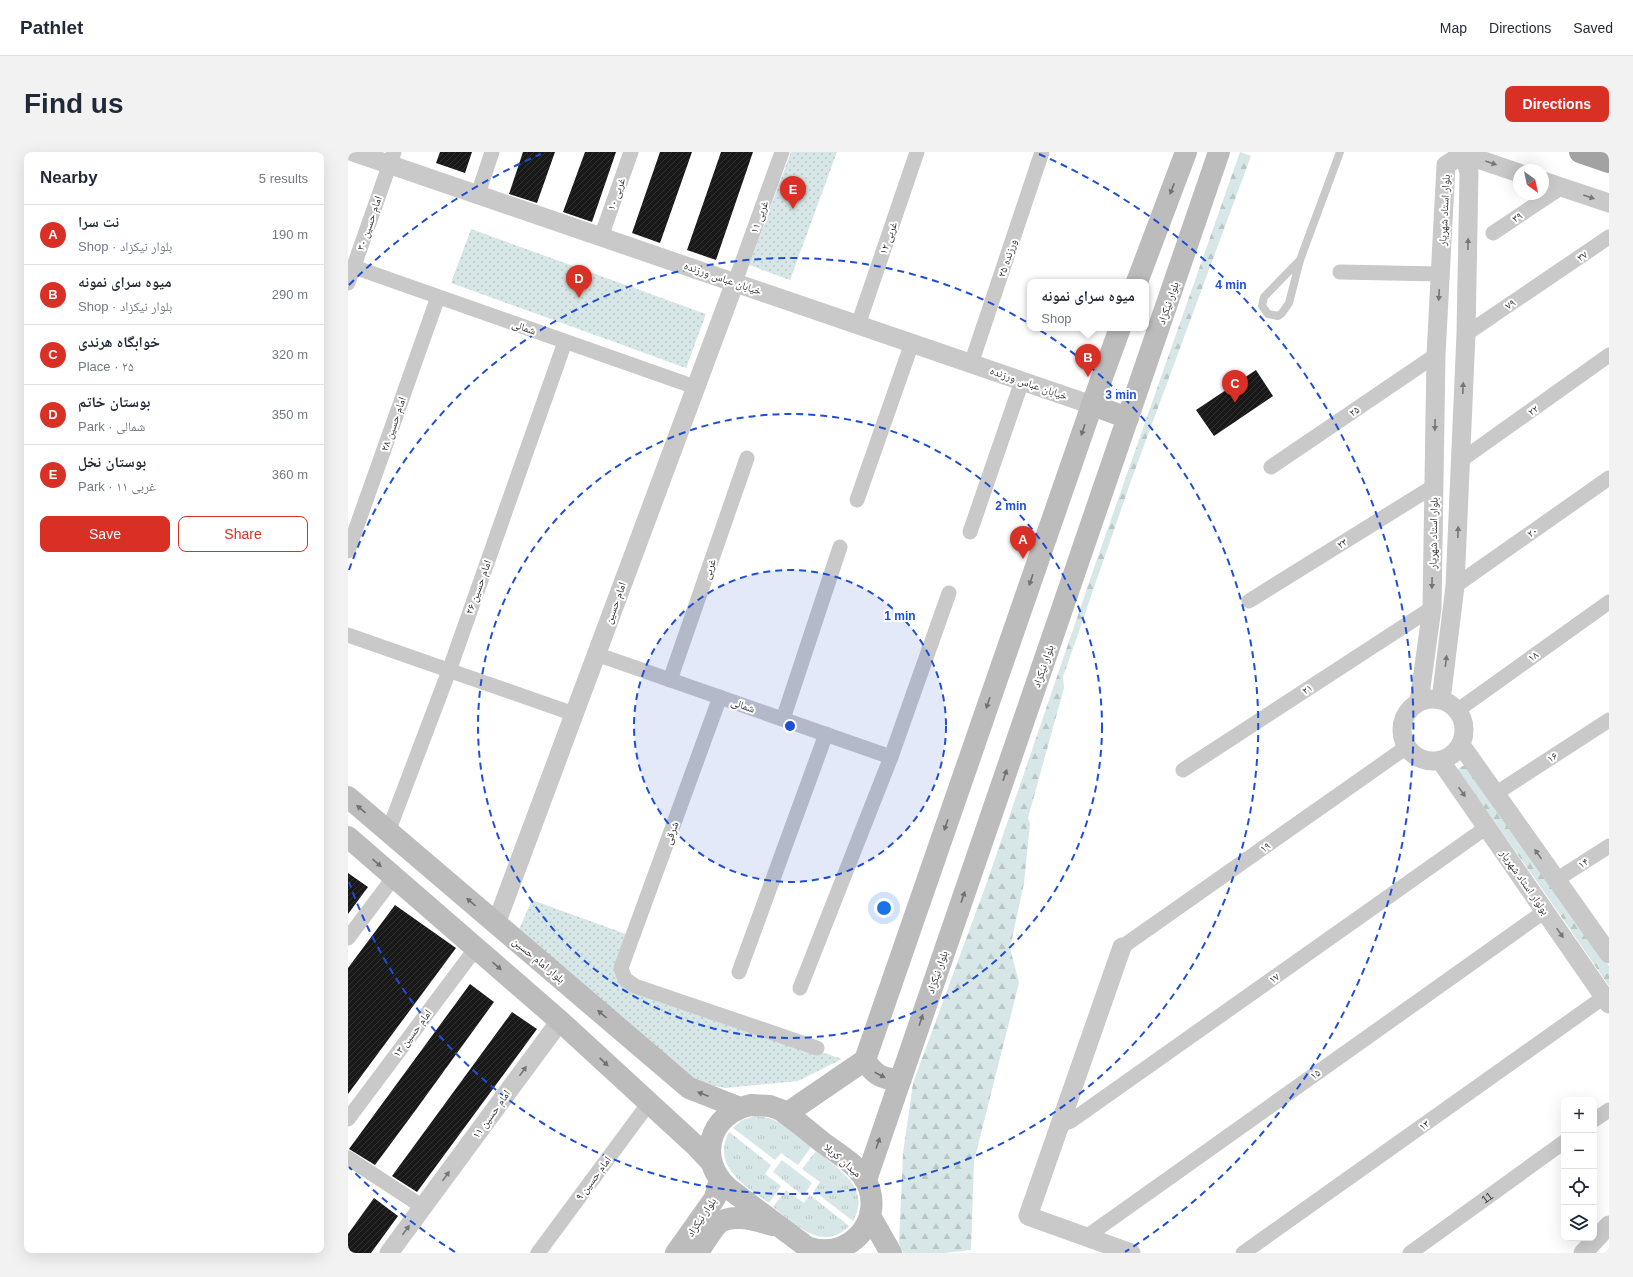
<!DOCTYPE html>
<meta charset="utf-8">
<style>
:root{--surface:#fff;--page:#f2f2f3;--text:#1f2937;--muted:#747a83;--line:#e0e1e3;--accent:#d93025}
body{margin:0;font-family:Helvetica,"Noto Naskh Arabic",sans-serif;background:var(--page);color:var(--text)}
.controls{position:absolute;right:12px;bottom:12px;display:grid;overflow:hidden;border-radius:8px;box-shadow:0 4px 16px #0002}
.controls button{width:36px;height:36px;display:grid;place-items:center;padding:0;border:0;border-bottom:1px solid var(--line);background:var(--surface);color:var(--text);font:20px sans-serif}
.compass{position:absolute;left:1165px;top:12px;width:36px;height:36px;border-radius:50%;background:var(--surface);box-shadow:0 4px 16px #0002;rotate:147deg}
.you{position:absolute;left:536px;top:756px;width:14px;height:14px;margin:-10px;border:3px solid #fff;border-radius:50%;background:#1a73e8;box-shadow:0 0 0 6px #1a73e833}
.badge{display:grid;place-items:center;width:26px;height:26px;border-radius:50%;background:var(--accent);color:#fff;font-size:13px;font-weight:700}
.pin{position:absolute;translate:-50% -33px;filter:drop-shadow(0 1px 2px #0008)}
.pin::after{content:'';position:absolute;top:21px;width:14px;height:12px;background:inherit;clip-path:polygon(0 0,100% 0,50% 100%)}
.popup{position:absolute;left:679px;top:127px;width:122px;height:52px;box-sizing:border-box;display:grid;place-content:center;border-radius:8px;background:var(--surface);filter:drop-shadow(0 1px 3px #0005);font-size:13px;white-space:nowrap;color:var(--muted)}
.popup b{font-size:15px;color:var(--text)}
.popup::after{content:'';position:absolute;left:50%;top:100%;margin-left:-8px;border:8px solid transparent;border-top-color:var(--surface)}
.list{margin:0;padding:0;list-style:none}
h2{display:flex;justify-content:space-between;align-items:center;height:52px;margin:0;padding:0 16px;font-size:17px}
h2 small{font-size:13px;font-weight:400;color:var(--muted)}
.list li{display:grid;grid-template-columns:26px 1fr auto;gap:12px;align-items:center;box-sizing:border-box;height:60px;padding:0 16px;border-top:1px solid var(--line)}
.list b{display:block;font-size:15px;white-space:nowrap}
.list p{margin:0;font-size:13px;white-space:nowrap;color:var(--muted)}
.list em{font-size:13px;font-style:normal;color:var(--muted)}
.actions{display:flex;gap:8px;padding:12px 16px}
.actions a{flex:1;padding:9px 0;border:1px solid var(--accent);border-radius:8px;text-align:center;font-size:14px;color:var(--accent)}
.actions .main{background:var(--accent);color:#fff}
.icon{flex:none;width:22px;height:22px;fill:none;stroke:currentColor;stroke-width:2;stroke-linecap:round;stroke-linejoin:round}
.map{position:relative;flex:none;width:1261px;height:1101px;overflow:hidden;border-radius:8px}
header{display:flex;align-items:center;gap:24px;box-sizing:border-box;height:56px;padding:0 20px;background:var(--surface);border-bottom:1px solid var(--line)}
header strong{font-size:19px}
nav{display:flex;gap:22px;margin-inline-start:auto;font-size:14px}
.intro{display:flex;align-items:center;justify-content:space-between;box-sizing:border-box;height:96px;padding:0 24px}
h1{margin:0;font-size:28px}
.button{padding:10px 18px;border-radius:8px;background:var(--accent);color:#fff;font-size:14px;font-weight:700}
main{display:flex;gap:24px;padding:0 24px}
aside{flex:1;background:var(--surface);border-radius:8px;box-shadow:0 4px 16px #0002}
.map>svg:first-child{display:block}
</style>
<header>
<strong>Pathlet</strong>
<nav><a>Map</a><a>Directions</a><a>Saved</a></nav>
</header>
<div class="intro"><h1>Find us</h1><a class="button">Directions</a></div>
<main>
<aside>
<h2>Nearby<small>5 results</small></h2>
<ul class="list">
<li><span class="badge">A</span><div><b>نت سرا</b><p>Shop · بلوار نیکزاد</p></div><em>190 m</em></li>
<li><span class="badge">B</span><div><b>میوه سرای نمونه</b><p>Shop · بلوار نیکزاد</p></div><em>290 m</em></li>
<li><span class="badge">C</span><div><b>خوابگاه هرندی</b><p>Place · ۲۵</p></div><em>320 m</em></li>
<li><span class="badge">D</span><div><b>بوستان خاتم</b><p>Park · شمالی</p></div><em>350 m</em></li>
<li><span class="badge">E</span><div><b>بوستان نخل</b><p>Park · غربی ۱۱</p></div><em>360 m</em></li>
</ul>
<div class="actions"><a class="main">Save</a><a>Share</a></div>
</aside>
<div class="map">
<svg width="1261" height="1101" viewBox="0 0 1261 1101">
<defs>
<pattern id="grass-tufts" width="24" height="20" patternUnits="userSpaceOnUse"><rect width="24" height="20" fill="#d7e6e6"/><path d="M3 7l-1-3M5 7V3M7 7l1-3M15 17l-1-3M17 17v-4M19 17l1-3" fill="none" stroke="#b9c6c6"/></pattern>
<pattern id="forest-firs" width="22" height="20" patternUnits="userSpaceOnUse"><rect width="22" height="20" fill="#d7e6e6"/><path d="M5 1l3.5 6h-7zM16 11l3.5 6h-7z" fill="#b9c6c6"/></pattern>
<pattern id="park-dots" width="8" height="8" patternUnits="userSpaceOnUse"><rect width="8" height="8" fill="#d7e6e6"/><path d="M2 2h.1M6 6h.1" fill="none" stroke="#b9c6c6" stroke-width="1.8" stroke-linecap="round"/></pattern>
<pattern id="building-hatch" width="6" height="6" patternUnits="userSpaceOnUse"><rect width="6" height="6" fill="#191919"/><path d="M-1 1l2-2M0 6l6-6M5 7l2-2" fill="none" stroke="#323232"/></pattern>
</defs>
<rect width="100%" height="100%" fill="#fff"/>
<path fill="url(#grass-tufts)" d="M407 964C434 966 443 979 463 995L450 1013 433 1001 427 1008 385 976 394 968Z
M381 980 423 1013 417 1022 433 1034 421 1051C397 1033 363 1015 381 980Z
M468 999C490 1017 524 1036 505 1069L466 1039 472 1030 454 1017Z
M434 1008 464 1031 455 1044 425 1020Z
M438 1038 456 1051 462 1043 501 1074C475 1101 447 1072 425 1055Z"/>
<path fill="url(#forest-firs)" d="M892 0 903 4 784 326 715 525 716 536 680 666 682 672 676 731 662 796 671 831 626 1009 623 1098 596 1101H555L551 1091 555 1001 565 931 639 730 746 416Z
M1121 613 1261 814V834L1190 731 1109 618 1114 614Z"/>
<path fill="url(#park-dots)" d="M443 0H489L442 128 401 113Z
M123 77 358 162 338 216 103 131Z
M184 748 278 782 280 835 494 907 450 929 377 936 345 930 171 777Z"/>
<path fill="url(#building-hatch)" d="M92 0H124L117 21 88 11Z
M175 0H207L189 51 161 42Z
M237 0H268L244 70 215 60Z
M312 0H344L312 91 284 81Z
M373 0H405L368 108 339 98Z
M908 218 925 244 866 284 848 258Z
M0 721 20 735 0 762Z
M47 753 108 796 0 942V816Z
M122 832 146 850 67 959 27 1013 1 997Z
M164 860 189 877 69 1040 44 1024Z
M26 1046 50 1064 23 1101H0V1082Z"/>
<g fill="none" stroke-linecap="round" stroke-linejoin="round">
<path stroke="#c9c9c9" stroke-width="8" d="M952 108 916 145 914 154 920 162 930 164 934 161 941 151 952 108 992 0"/>
<g stroke="#c9c9c9" stroke-width="15">
<path d="M130 42 144 0"/>
<path d="M1145 81 1214 35"/>
<path d="M253 85 283 0"/>
<path d="M6 115 347 235"/>
<path d="M992 120 1092 122"/>
<path d="M387 130 434 0"/>
<path d="M0 131 46 0"/>
<path d="M510 173 569 0"/>
<path d="M1118 182 1261 85"/>
<path d="M623 212 694 0"/>
<path d="M1112 309 1261 203"/>
<path d="M923 315 1088 203"/>
<path d="M509 348 564 191"/>
<path d="M622 380 674 229"/>
<path d="M0 399 90 145"/>
<path d="M1107 434 1261 326"/>
<path d="M901 449 1086 334"/>
<path d="M0 483 226 562"/>
<path d="M248 502 543 605"/>
<path d="M322 528 399 306"/>
<path d="M372 545 273 816 277 827 287 834 469 896"/>
<path d="M1110 558 1261 450"/>
<path d="M435 567 492 395"/>
<path d="M835 618 1084 456"/>
<path d="M1147 642 1261 568"/>
<path d="M40 680 101 519 217 190"/>
<path d="M1208 728 1261 694"/>
<path d="M0 786 46 725"/>
<path d="M774 795 1060 594"/>
<path d="M391 820 478 582"/>
<path d="M452 836 543 605 601 441"/>
<path d="M0 967 128 796"/>
<path d="M1246 968 1261 958"/>
<path d="M712 973 723 969 1139 675"/>
<path d="M0 1006 75 1055"/>
<path d="M738 1085 1197 759"/>
<path d="M190 1101 301 951"/>
<path d="M895 1101 1256 845"/>
<path id="s1" d="M1062 1101 1216 990"/>
</g>
<path stroke="#c9c9c9" stroke-width="19" d="M5 0 744 253
M1115 2 1171 21
M1195 29 1261 51
M1054 578a31 31 0 1 1 62 0a31 31 0 1 1-62 0Z
M1093 548 1107 434 1118 182 1121 20 1115 2
M1071 550 1084 456 1088 203 1098 13 1115 2
M1113 593 1261 802
M1092 608 1261 852
M148 772 387 130
M774 795 680 1064 783 1101
M41 1101 212 869
M1235 1101 1261 1073"/>
<path stroke="#bcbcbc" stroke-width="22" d="M789 130 838 0
M744 253 780 266
M0 645 341 936 392 956
M0 685 212 869 348 994 364 1011
M517 908C526 923 535 928 553 927
M403 953 422 954 433 958C447 968 461 979 474 990 487 1000 505 1010 514 1023 529 1043 526 1071 507 1087 493 1099 476 1101 459 1095L380 1036C348 1008 361 961 403 953Z
M438 962 517 908 744 253 772 176
M518 1028 871 0
M522 1064 543 1101
M328 1101 367 1046 372 1027
M349 1101C355 1094 365 1075 372 1070 388 1061 409 1069 425 1073"/>
<path stroke="#a2a2a2" stroke-width="22" d="M1232 0 1261 10"/>
</g>
<defs><path id="oneway-solid" d="M-6-.8H1V-3.2L6.5 0L1 3.2V.8H-6Z"/></defs>
<g fill="#767676">
<use href="#oneway-solid" transform="translate(1143 11) rotate(19)"/>
<use href="#oneway-solid" transform="translate(1241 45) rotate(19)"/>
<use href="#oneway-solid" transform="translate(1120 92) rotate(-89)"/>
<use href="#oneway-solid" transform="translate(1091 143) rotate(93)"/>
<use href="#oneway-solid" transform="translate(1115 236) rotate(-88)"/>
<use href="#oneway-solid" transform="translate(1087 273) rotate(91)"/>
<use href="#oneway-solid" transform="translate(1110 380) rotate(-88)"/>
<use href="#oneway-solid" transform="translate(1084 431) rotate(91)"/>
<use href="#oneway-solid" transform="translate(1098 509) rotate(-83)"/>
<use href="#oneway-solid" transform="translate(1114 640) rotate(55)"/>
<use href="#oneway-solid" transform="translate(1190 702) rotate(-125)"/>
<use href="#oneway-solid" transform="translate(1212 781) rotate(55)"/>
<use href="#oneway-solid" transform="translate(175 919) rotate(-54)"/>
<use href="#oneway-solid" transform="translate(98 1024) rotate(-54)"/>
<use href="#oneway-solid" transform="translate(58 1078) rotate(-54)"/>
</g>
<g fill="#707070">
<use href="#oneway-solid" transform="translate(824 37) rotate(111)"/>
<use href="#oneway-solid" transform="translate(735 278) rotate(109)"/>
<use href="#oneway-solid" transform="translate(683 428) rotate(109)"/>
<use href="#oneway-solid" transform="translate(640 551) rotate(109)"/>
<use href="#oneway-solid" transform="translate(657 623) rotate(-71)"/>
<use href="#oneway-solid" transform="translate(13 657) rotate(-140)"/>
<use href="#oneway-solid" transform="translate(598 673) rotate(109)"/>
<use href="#oneway-solid" transform="translate(29 711) rotate(41)"/>
<use href="#oneway-solid" transform="translate(615 745) rotate(-71)"/>
<use href="#oneway-solid" transform="translate(123 750) rotate(-140)"/>
<use href="#oneway-solid" transform="translate(149 814) rotate(41)"/>
<use href="#oneway-solid" transform="translate(254 862) rotate(-140)"/>
<use href="#oneway-solid" transform="translate(573 868) rotate(-71)"/>
<use href="#oneway-solid" transform="translate(256 910) rotate(43)"/>
<use href="#oneway-solid" transform="translate(532 923) rotate(27)"/>
<use href="#oneway-solid" transform="translate(355 942) rotate(-159)"/>
<use href="#oneway-solid" transform="translate(530 991) rotate(-71)"/>
</g>
<circle cx="442" cy="574" r="156" fill="#1d4ed8" fill-opacity=".12"/>
<g fill="none" stroke="#1d4ed8" stroke-width="2" stroke-dasharray="7 5">
<circle cx="442" cy="574" r="156"/>
<circle cx="442" cy="574" r="312"/>
<path d="M1 418A468 468 0 1 1 1 730"/>
<path d="M107 1100A624 624 0 0 1 1 1015M1 133A624 624 0 0 1 193 2M691 2A624 624 0 0 1 777 1100"/>
</g>
<g text-anchor="middle" dominant-baseline="central" stroke-width="4" stroke-linejoin="round" paint-order="stroke">
<g font-size="11" fill="#323232" stroke="#fff">
<text transform="translate(268 42) rotate(-70)">غربی ۱۰</text>
<text transform="translate(1096 58) rotate(-87)">بلوار استاد شهریار</text>
<text transform="translate(411 65) rotate(-70)">غربی ۱۱</text>
<text transform="translate(1169 65) rotate(-34)">۳۹</text>
<text transform="translate(21 71) rotate(-71)">امام حسین ۳۰</text>
<text transform="translate(540 86) rotate(-71)">غربی ۱۲</text>
<text transform="translate(1234 104) rotate(-34)">۳۷</text>
<text transform="translate(659 106) rotate(-72)">ورزنده ۲۵</text>
<text transform="translate(375 126) rotate(19)">خیابان عباس ورزنده</text>
<text transform="translate(820 151) rotate(-71)">بلوار نیکزاد</text>
<text transform="translate(1162 152) rotate(-34)">۷۹</text>
<text transform="translate(176 175) rotate(19)">شمالی</text>
<text transform="translate(681 231) rotate(19)">خیابان عباس ورزنده</text>
<text transform="translate(1185 258) rotate(-36)">۲۲</text>
<text transform="translate(1006 259) rotate(-34)">۲۵</text>
<text transform="translate(45 272) rotate(-71)">امام حسین ۲۸</text>
<text transform="translate(1184 380) rotate(-35)">۲۰</text>
<text transform="translate(1085 381) rotate(-89)">بلوار استاد شهریار</text>
<text transform="translate(994 391) rotate(-32)">۲۳</text>
<text transform="translate(361 417) rotate(-71)">غربی</text>
<text transform="translate(130 435) rotate(-70)">امام حسین ۲۶</text>
<text transform="translate(267 451) rotate(-70)">امام حسین</text>
<text transform="translate(1185 504) rotate(-36)">۱۸</text>
<text transform="translate(695 514) rotate(-71)">بلوار نیکزاد</text>
<text transform="translate(959 537) rotate(-33)">۲۱</text>
<text transform="translate(395 553) rotate(19)">شمالی</text>
<text transform="translate(1204 605) rotate(-33)">۱۶</text>
<text transform="translate(323 681) rotate(-70)">شرقی</text>
<text transform="translate(917 695) rotate(-35)">۱۹</text>
<text transform="translate(1235 711) rotate(-33)">۱۴</text>
<text transform="translate(1177 730) rotate(55)">بولوار استاد شهریار</text>
<text transform="translate(191 808) rotate(40)">بلوار امام حسین</text>
<text transform="translate(589 820) rotate(-71)">بلوار نیکزاد</text>
<text transform="translate(926 826) rotate(-35)">۱۷</text>
<text transform="translate(64 881) rotate(-53)">امام حسین ۱۳</text>
<text transform="translate(967 922) rotate(-35)">۱۵</text>
<text transform="translate(143 962) rotate(-54)">امام حسین ۱۱</text>
<text transform="translate(1076 973) rotate(-35)">۱۳</text>
<text transform="translate(495 1008) rotate(41)">میدان کربلا</text>
<text transform="translate(245 1026) rotate(-53)">امام حسین ۹</text>
<text stroke="none"><textPath href="#s1" startOffset="95">11</textPath></text>
<text transform="translate(353 1065) rotate(-56)">بلوار نیکزاد</text>
</g>
</g>
<circle cx="442" cy="574" r="6" fill="#1d4ed8" stroke="#fff" stroke-width="2"/>
<g font-size="12" text-anchor="middle" font-weight="bold" fill="#1d4ed8" stroke="#fff" stroke-width="4" stroke-linejoin="round" paint-order="stroke">
<text x="883" y="137">4 min</text>
<text x="773" y="247">3 min</text>
<text x="663" y="358">2 min</text>
<text x="552" y="468">1 min</text>
</g>
</svg>
<div class="controls">
<button>+</button>
<button>−</button>
<button><svg class="icon" aria-label="locate" viewBox="0 0 24 24"><circle cx="12" cy="12" r="6"/><path d="M12 2v4M12 18v4M2 12h4M18 12h4"/></svg></button>
<button><svg class="icon" aria-label="layers" viewBox="0 0 24 24"><path d="M12 4l9 5-9 5-9-5zM3 14l9 5 9-5"/></svg></button>
</div>
<svg class="compass" viewBox="-18 -18 36 36"><path d="M0-13l5 13h-10z" fill="#e53935"/><path d="M0 13l5-13h-10z" fill="#747a83"/></svg>
<div class="you"></div>
<div class="pin badge" style="left:675px;top:407px">A</div>
<div class="pin badge" style="left:740px;top:225px">B</div>
<div class="popup"><b>میوه سرای نمونه</b>Shop</div>
<div class="pin badge" style="left:887px;top:251px">C</div>
<div class="pin badge" style="left:231px;top:146px">D</div>
<div class="pin badge" style="left:445px;top:57px">E</div>
</div>
</main>
